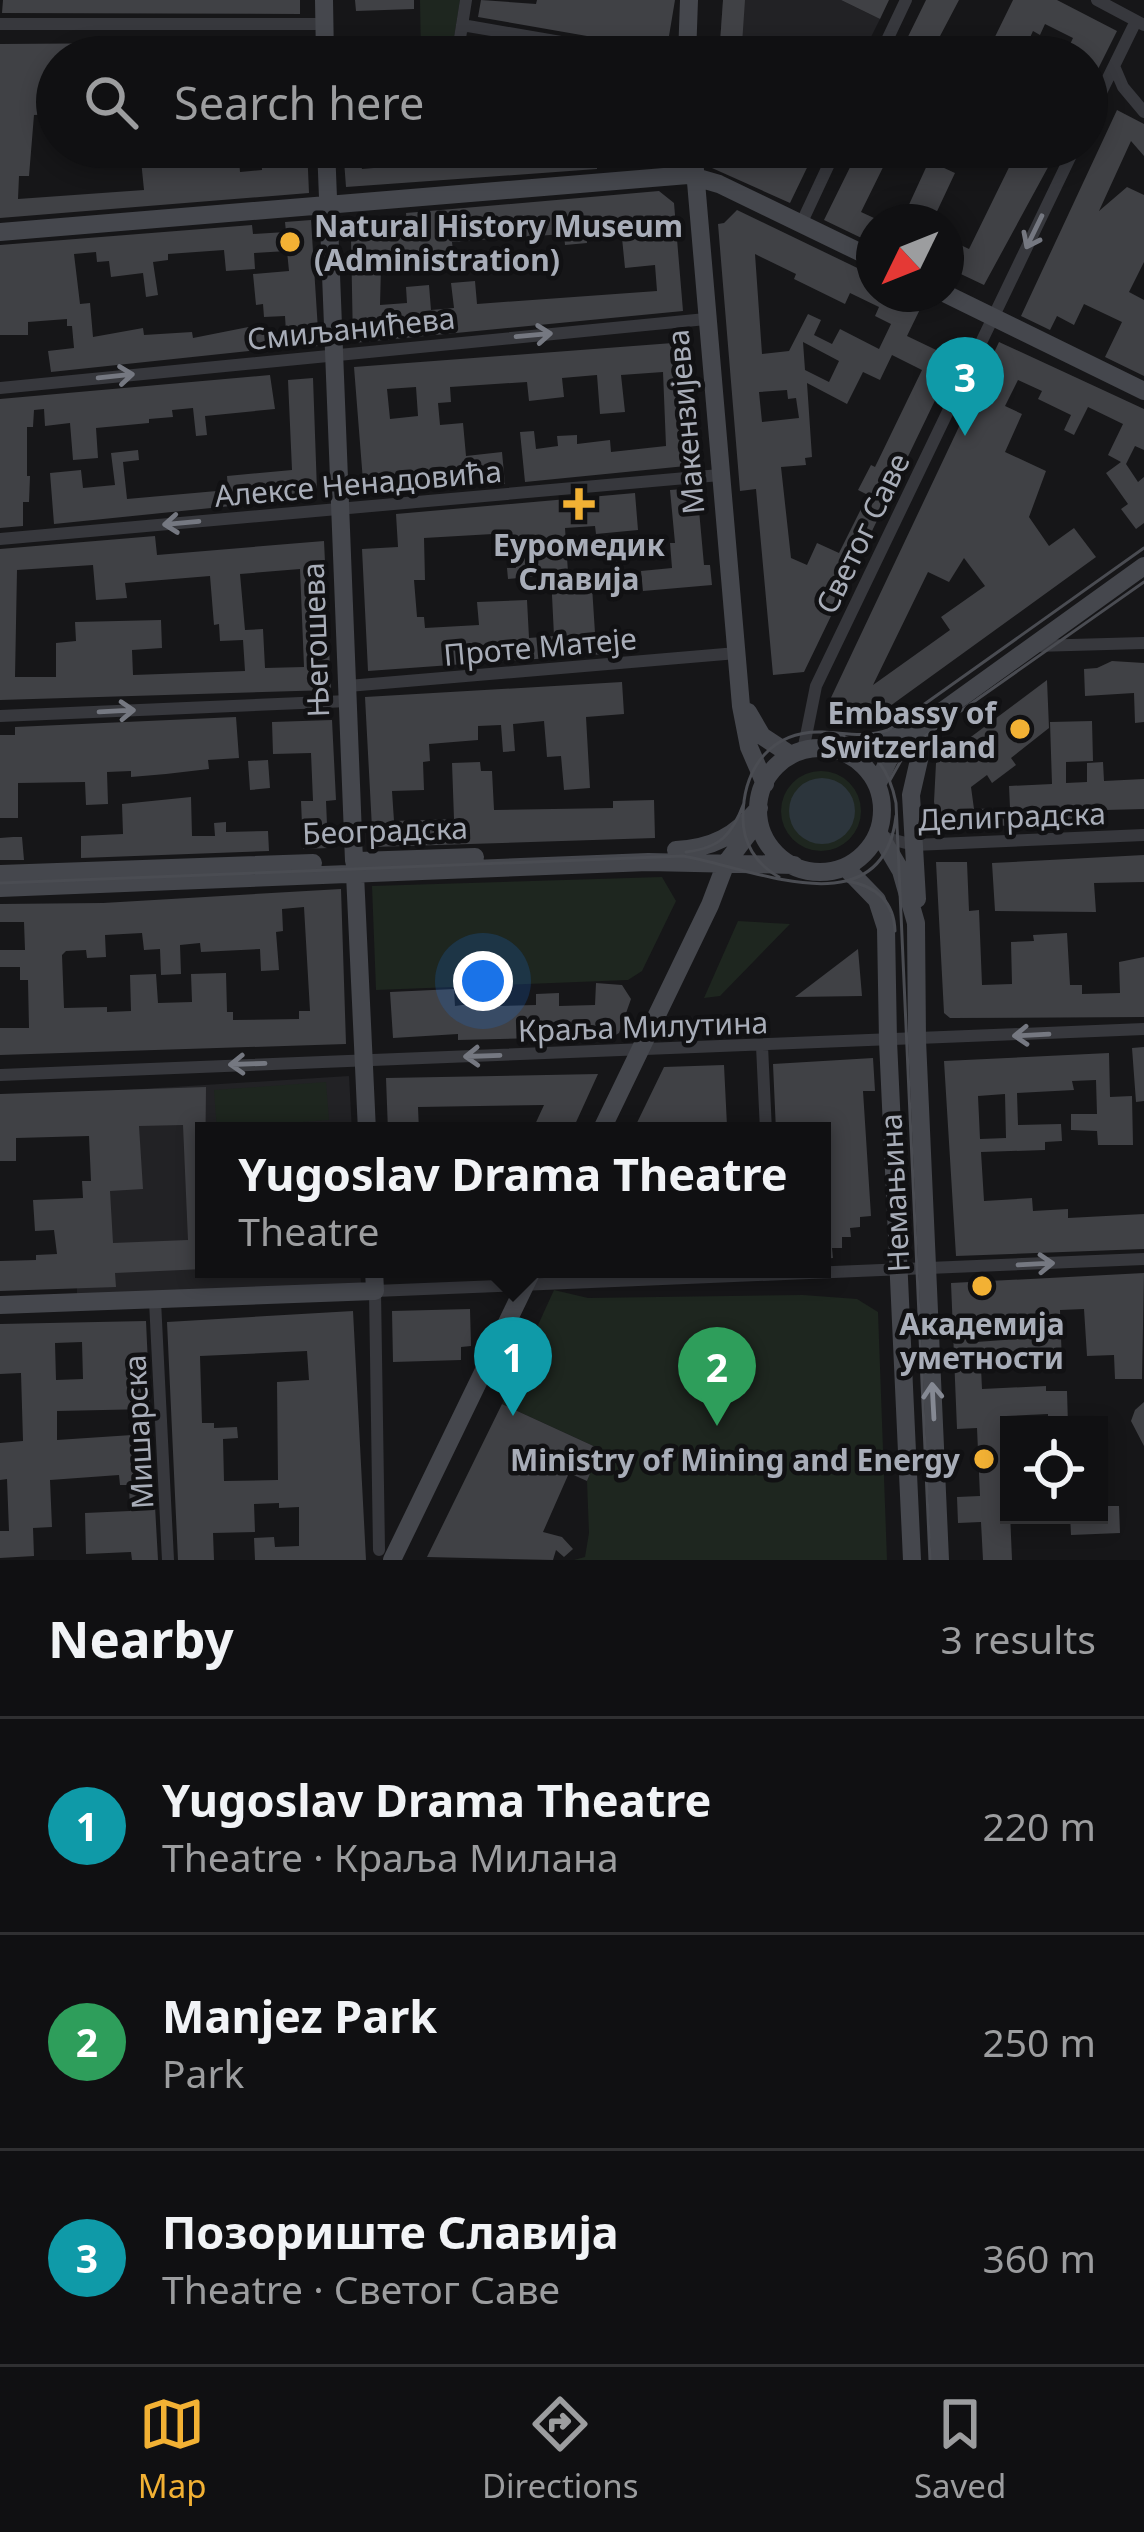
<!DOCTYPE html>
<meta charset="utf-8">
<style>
:root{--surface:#101012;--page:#1e1e20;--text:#f1f3f6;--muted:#9c9d9f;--line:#303032;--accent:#f2b134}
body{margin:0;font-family:"Noto Sans",sans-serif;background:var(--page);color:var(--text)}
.controls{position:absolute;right:36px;bottom:36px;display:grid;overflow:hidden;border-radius:0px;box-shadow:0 6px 18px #0003}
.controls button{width:108px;height:108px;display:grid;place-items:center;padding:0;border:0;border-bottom:3px solid var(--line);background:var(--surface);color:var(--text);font:60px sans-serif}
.compass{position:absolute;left:856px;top:204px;width:108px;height:108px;border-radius:50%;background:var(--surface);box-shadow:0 6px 18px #0003;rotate:227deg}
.you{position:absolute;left:483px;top:981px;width:42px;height:42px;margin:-30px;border:9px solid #fff;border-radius:50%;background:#1a73e8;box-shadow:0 0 0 18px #1a73e833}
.badge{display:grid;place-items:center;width:78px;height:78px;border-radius:50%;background:var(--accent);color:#fff;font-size:39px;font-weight:700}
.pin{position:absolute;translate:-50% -99px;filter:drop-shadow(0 3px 6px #0008)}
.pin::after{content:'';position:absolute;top:63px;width:42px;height:36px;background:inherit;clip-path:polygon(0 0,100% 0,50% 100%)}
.popup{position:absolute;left:195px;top:1122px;width:636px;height:156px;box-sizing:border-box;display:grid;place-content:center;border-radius:0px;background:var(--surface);filter:drop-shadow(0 3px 9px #0005);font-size:39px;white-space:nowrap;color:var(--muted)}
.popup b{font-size:45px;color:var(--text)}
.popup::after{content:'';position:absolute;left:50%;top:100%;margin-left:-24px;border:24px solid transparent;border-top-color:var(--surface)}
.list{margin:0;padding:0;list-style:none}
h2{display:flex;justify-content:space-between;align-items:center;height:156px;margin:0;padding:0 48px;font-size:51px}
h2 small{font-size:39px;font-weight:400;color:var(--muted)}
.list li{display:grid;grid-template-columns:78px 1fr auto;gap:36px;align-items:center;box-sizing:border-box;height:216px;padding:0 48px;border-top:3px solid var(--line)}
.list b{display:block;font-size:45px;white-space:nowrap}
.list p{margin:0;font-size:39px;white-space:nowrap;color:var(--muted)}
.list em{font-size:39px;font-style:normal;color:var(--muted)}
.icon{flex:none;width:66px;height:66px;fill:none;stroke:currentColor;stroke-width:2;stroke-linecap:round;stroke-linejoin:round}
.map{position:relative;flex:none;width:1144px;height:1560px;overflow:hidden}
.search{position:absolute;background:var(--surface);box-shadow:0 6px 18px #0003;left:36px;right:36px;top:36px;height:132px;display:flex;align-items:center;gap:30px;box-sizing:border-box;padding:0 42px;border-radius:66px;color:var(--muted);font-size:45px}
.sheet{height:804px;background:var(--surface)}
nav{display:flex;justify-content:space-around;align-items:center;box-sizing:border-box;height:168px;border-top:3px solid var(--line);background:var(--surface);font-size:33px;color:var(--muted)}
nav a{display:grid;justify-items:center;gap:6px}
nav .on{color:var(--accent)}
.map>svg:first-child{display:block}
</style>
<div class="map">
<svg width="1144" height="1560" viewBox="0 0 1144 1560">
<rect width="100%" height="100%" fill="#161618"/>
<path fill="#222225" d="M723 0H841L880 19 861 57H719Z
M349 1076 352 1131H204V1269H360L361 1283 77 1296V1262L112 1180 109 1091Z"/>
<path fill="#1e261f" d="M420 0H460L451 57H421Z
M781 811a40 40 0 1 1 80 0a40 40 0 1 1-80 0Z
M662 877 676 901 642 971 628 980 376 990 372 886Z
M738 921 790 924 720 996 704 998Z
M326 1082 329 1120 264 1125 263 1131H217L214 1090Z
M554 1290 588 1298 803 1295 857 1299 878 1312 887 1560H574L585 1557 589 1533 587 1481 600 1449 502 1404Z"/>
<path fill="#2c353c" d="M789 811a33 33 0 1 1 66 0a33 33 0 1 1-66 0Z"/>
<path fill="#404145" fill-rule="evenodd" d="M3 0H300V14L2 13Z
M355 0H414V9L356 11Z
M481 0 536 4 537 0H675L666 54 650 47 478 17Z
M723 0H745L742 44 833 47 839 36 865 48 861 57H719Z
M841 0H889L880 19Z
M926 0H959L929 57H898Z
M1013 0H1057L1117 31 1087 91V57H1064L1073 38 1045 24 1040 35 1033 31 1021 57H969L975 45 988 51Z
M417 41 418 57H357V43Z
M303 42V57H57V114L34 115 29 176H19L18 199 144 190 141 160 166 158 165 147H238L240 172 262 170 261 147H307L309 193 0 218V44Z
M470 42 522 51V57H468Z
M1117 110 1144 124V156L1131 141 1099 211 1127 187 1144 195V262L1129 292 1144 300V376L1105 357 1122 322 1084 304 1074 325 1057 316 1050 330 1021 316Z
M343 147H357L362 169 385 167 384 162 440 158V147H637L638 162 597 165V169L346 187Z
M711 147H757L766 151 768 147H817L790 203 712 168Z
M860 147H893L861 212 874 218V244L824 220Z
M1019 147H1059L984 285 946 267V238L969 249Z
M929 161 955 173 932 222H901Z
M659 191 674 203 683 311 353 343 351 237 408 234 406 213ZM613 219 615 232 622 238 625 268 655 265 657 291 477 304 475 281 451 283 454 308 431 310 429 285 406 287 407 303 380 305 381 267 410 265V254L453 251 452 242 564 234 565 245 587 243 585 221Z
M737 210 874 276V294H911L924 301 907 336 955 359 804 672 773 675 756 489 740 491 718 224 724 223ZM755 254 796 274 794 279 845 304 850 293 879 307 875 316 891 324 879 349 840 329 832 344 814 335 821 320 808 314 789 351 762 354ZM803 342 839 361 829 382 805 370ZM892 355 922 370 875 467 871 465 858 490 868 495 839 553 817 543 807 565 791 558 781 467 806 465 805 458 812 457 807 383 847 404 863 372 880 380ZM787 390 788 399 796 398 799 418 762 422 759 392Z
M311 220 319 346 287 348 285 316 264 317 263 304 256 305 253 274 289 271 287 251 254 253 255 269 226 271 224 250 168 254V260L153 262 158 295 146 297 143 273 111 277 109 261 97 262 96 252 74 254 80 304 90 303 93 337 143 328 144 335 192 332 193 338 264 324 267 349 51 372 48 351 74 348 72 326H67V319L28 322V335H0V245L252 225 253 234 286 232 285 222Z
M686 342 696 465 525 482 520 432 534 431 536 449 558 446 557 436 577 435V444L610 440 611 452 666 446 663 372 621 375 625 412 600 414 597 375 562 378 564 397 529 401 527 382 450 387 451 402 438 403 440 425 463 423 466 456 502 452 505 484 364 494 354 367ZM416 387 418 416 390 419 387 389Z
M999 342 1144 409V450L1135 446 1126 464 1138 482 1144 477V523L1136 529 1121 509 1128 504 1106 473 1121 462 1108 455 1123 424 1088 407 1074 435 1064 430 1071 415 1038 399 1042 391 1018 380 1005 406 1022 414 1005 452 1046 471 1029 517 1049 546 1074 528 1096 557 879 714 873 708 866 715 856 710 853 716 828 704ZM964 558 985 586 941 617 950 630 873 685 928 572 949 582Z
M270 375 275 409 205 416 207 435 196 436 193 408 172 410 173 417 149 419V423L96 428 98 458 73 460 70 423 45 426 44 409 34 410 33 427H27V476H30L29 502H23V526L0 528V399Z
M313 378 317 491 309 493V498L54 524 50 473 81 470 83 488 115 485 111 453 138 450 139 460 123 462 127 499 228 490 227 476 292 470 288 380Z
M697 488 704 565H710L712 585 643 591 641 571 672 568 670 543H675L670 490Z
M635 493 638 530 596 534 595 526 565 528 568 572 591 571 595 633H603L605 654 368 671 362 549 398 547 396 514ZM510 533 516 568H507L508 579 551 575 554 636 529 638 527 600 477 602 479 625 425 628 424 617H417L414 580H425L424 538Z
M155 536 157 555 324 541 331 690 0 700V549ZM93 565 96 600 127 598 125 583 210 576 214 625 219 624 220 641 243 640 245 671 133 675 132 650 162 648 161 620 75 622 76 641 56 643V677H15L17 570ZM300 569 304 667 265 668 263 629 245 630 240 574Z
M1112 661 1144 663V722L1135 723 1134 693 1085 696 1084 669 1097 668Z
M1047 680 1049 728 1011 758 1016 765 992 783 987 775 971 787 974 809 1010 808 1009 786 1052 784 1050 722 1092 721 1093 761 1066 762V783L1087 782V763L1103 762 1104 781 1144 779V809L1105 810 1106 822 940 828 934 802 936 763Z
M622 682 624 714 586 717 590 788 564 790 561 756 547 757 544 721 513 724 515 751 503 752 501 725 478 726V740L429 744 430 761 423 762 424 790 392 791 394 821 454 819 452 763 480 762 481 771H492L494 810 613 808V801L654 800 655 838 373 847 365 697Z
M236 717 239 758 208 760 209 769 166 774 131 777V771L107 772 108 804 86 805 85 782 18 783V818H0V735H15V727Z
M332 720 336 800 326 801 328 848 303 849 301 801H313L311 753 273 754 272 722Z
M268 760 270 788 250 790 248 761Z
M191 797 192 836H215L214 823 226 822V832L268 831 269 851 81 858V836L123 834 122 804Z
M13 837H22L24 860H0V838Z
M1144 855V882L1094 883 1096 912 995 911 992 863Z
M936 862H967L969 911 979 910 982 985 1012 984 1011 942 1034 941 1033 935 1067 933 1070 985H1082V994L1120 993 1119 962 1144 957V1017L950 1018 944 1013Z
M341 889 346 1044 0 1055V1028H29L28 980H20V967H0V950H25L24 922H0V904L103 903ZM304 907 310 1011H299V1019L233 1020V1012H227L226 973 191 974 192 1002 158 1003 156 974 130 975 131 1011 107 1012V1007L64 1008 62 955 66 951 86 950 87 958 106 957 105 935 142 933 144 950 160 949 161 975 181 974 180 945 200 943 201 952 260 949 261 971 279 970 276 932 283 931 282 909Z
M858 949 862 996 795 997Z
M596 983 622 985 631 999 619 1033 614 1036 458 1040V1034L393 1038 390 992 454 989 455 1006 499 1000V1006L536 1005V994L559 993V1006L595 1005Z
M1144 1047V1101L1136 1102 1132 1048Z
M1109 1053 1110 1097 1132 1096 1133 1145H1098L1097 1131 1071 1130V1114H1097L1096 1080 1072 1081 1074 1090 1017 1093 1018 1125 1061 1124 1062 1141 1045 1142V1150L981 1152 984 1201 1032 1198 1033 1211 1068 1209V1218L1144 1214V1249L956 1256 944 1061ZM1005 1094 1006 1138 980 1139 978 1096Z
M873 1058 875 1091H863L871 1216 860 1217V1227L850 1228 851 1237H842V1248H832L833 1258 822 1259V1131H776L773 1064Z
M724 1065 727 1126 633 1131 664 1067Z
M598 1074 572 1131H532L544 1105 418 1107 419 1131H388L386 1078Z
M206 1087 204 1269 115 1273 116 1287 0 1291V1261L36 1260V1255L57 1254 54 1230 35 1231 33 1200 83 1198 82 1181H91L89 1136 16 1138V1161H0V1094ZM183 1125 188 1240 113 1243 110 1191 143 1189 139 1126Z
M1144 1273 1142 1379H1115L1114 1355 1087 1356 1084 1309 1060 1310 1062 1363 981 1368 982 1389 1046 1386V1391H1067L1068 1425H1048V1414L1006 1416 1012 1560H983L981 1522 958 1523 957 1497 980 1496 977 1428 957 1429 951 1283ZM1030 1316 1031 1338 976 1342 975 1318Z
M470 1309 471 1346 461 1347V1360L393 1362 392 1311Z
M353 1311 366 1560H255L254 1538 274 1537 275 1547 299 1546V1507L279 1508V1503L254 1504 255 1532 213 1533 214 1560H178L167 1322ZM307 1351 309 1380 277 1382 278 1480 224 1481 223 1439 238 1438 237 1427 214 1428V1423H202L200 1356Z
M146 1321 150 1409 57 1411V1440L147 1434V1452H152L158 1560H132L131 1552 86 1554 85 1513 130 1511 129 1485H120L119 1475 50 1480 52 1527 33 1528 34 1556 0 1558V1531H9L7 1479 0 1480V1443L23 1441 21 1373 0 1374V1324ZM82 1342 83 1379 56 1380 55 1343Z
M1144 1402V1446L1131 1421 1135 1410Z
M502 1404 600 1449 587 1481 569 1473 543 1532 562 1537 573 1549 564 1557 556 1550 553 1560 427 1557Z
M1099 1506H1119L1120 1533 1071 1535 1070 1515H1099Z"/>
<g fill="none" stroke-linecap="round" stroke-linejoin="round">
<path stroke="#37383d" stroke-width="12" d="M1097 0 1144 25
M0 24H324
M462 25 648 57
M457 57 466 0
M879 57 906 0
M1114 66 1123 87 1144 112
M1087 121 1136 21
M801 224 837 147
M0 388 706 319
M0 539 720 475
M1034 646 1144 643
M348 686 737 653
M0 716 348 701
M803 751 816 686 1075 147
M882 837 914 845 1144 835
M762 1046 766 1131
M0 1075 1144 1029
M155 1301 168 1560
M379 1550 375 1291 1144 1259"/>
<path stroke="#45474d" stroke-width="18" d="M324 0 325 57
M687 57 689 0
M326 147 354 861
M693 147 741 706 749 747 765 784
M0 232 688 175 719 184 874 259
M946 294 1144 391
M748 712 762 736 791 755
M758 810a62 62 0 1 1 124 0a62 62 0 1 1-124 0Z
M849 755 911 731
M877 785 889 759 916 730 1144 566
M878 832 901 871 916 923 917 1040 940 1560
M676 850C713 848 735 836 759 808
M359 861 475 857
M845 867 877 900 886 928 888 1041 912 1560
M0 874 313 863
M355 874 367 1131
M0 888 648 862 794 865
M917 899 911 795 927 725
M601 1131 710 905 726 863 751 830
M0 1305 375 1291 374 1269
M392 1560 533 1269"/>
<path stroke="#4a4c52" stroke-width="3" d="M832 733C869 742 889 766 896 803L930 1560
M890 780 908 748 1144 582
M686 852C720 848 732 835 744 803
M779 877C756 864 742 843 743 815 744 767 772 730 823 732 846 733 866 738 888 730L1144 548
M847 881C876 886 894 901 895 931
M0 883 683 856C750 867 883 931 896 816"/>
</g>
<defs><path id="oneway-shaft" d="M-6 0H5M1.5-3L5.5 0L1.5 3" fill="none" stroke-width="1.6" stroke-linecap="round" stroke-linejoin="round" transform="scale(3)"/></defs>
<g stroke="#757881">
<use href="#oneway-shaft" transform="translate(1034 232) rotate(116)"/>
<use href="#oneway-shaft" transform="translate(534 335) rotate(-5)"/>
<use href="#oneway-shaft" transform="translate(116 376) rotate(-6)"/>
<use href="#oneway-shaft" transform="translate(181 523) rotate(175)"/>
<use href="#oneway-shaft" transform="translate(117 711) rotate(-3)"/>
<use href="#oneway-shaft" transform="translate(1031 1035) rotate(177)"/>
<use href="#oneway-shaft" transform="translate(482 1056) rotate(178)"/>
<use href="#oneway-shaft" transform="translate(247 1064) rotate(178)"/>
<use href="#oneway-shaft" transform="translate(1036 1264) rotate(-3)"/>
</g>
<use stroke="#858993" href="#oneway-shaft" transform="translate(933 1401) rotate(-93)"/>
<g fill="#f2b134" stroke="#111113" stroke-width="4.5">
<circle cx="290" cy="242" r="12"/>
<path d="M573 486h12v12h12v12h-12v12h-12v-12h-12v-12h12z"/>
<circle cx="1020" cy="729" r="12"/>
<circle cx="982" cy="1286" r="12"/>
<circle cx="984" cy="1459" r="12"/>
</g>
<g text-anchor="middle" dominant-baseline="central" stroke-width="9" stroke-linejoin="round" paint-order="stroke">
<g font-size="30" font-weight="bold" fill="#a8adb8" stroke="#111113">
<text x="314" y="225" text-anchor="start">Natural History Museum<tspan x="314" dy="34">(Administration)</tspan></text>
<text x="579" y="544">Еуромедик<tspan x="579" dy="34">Славија</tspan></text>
<text x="996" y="712" text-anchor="end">Embassy of<tspan x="996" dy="34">Switzerland</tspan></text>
<text x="982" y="1323">Академија<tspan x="982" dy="34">уметности</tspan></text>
<text x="960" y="1459" text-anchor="end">Ministry of Mining and Energy</text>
</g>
<g font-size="30" fill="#a8adb8" stroke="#111113">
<text transform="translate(351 328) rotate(-6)">Смиљанићева</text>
<text transform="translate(685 422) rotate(-95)">Макензијева</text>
<text transform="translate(358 483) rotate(-5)">Алексе Ненадовића</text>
<text transform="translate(862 533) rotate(-64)">Светог Саве</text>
<text transform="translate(315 640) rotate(-92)">Његошева</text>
<text transform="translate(540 646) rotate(-5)">Проте Матеје</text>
<text transform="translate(1012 816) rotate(-2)">Делиградска</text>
<text transform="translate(385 830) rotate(-2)">Београдска</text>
<text transform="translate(643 1026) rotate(-2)">Краља Милутина</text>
<text transform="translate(894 1193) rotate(-93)">Немањина</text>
<text transform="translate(138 1432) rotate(-93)">Мишарска</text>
</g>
</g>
</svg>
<div class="controls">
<button><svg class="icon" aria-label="locate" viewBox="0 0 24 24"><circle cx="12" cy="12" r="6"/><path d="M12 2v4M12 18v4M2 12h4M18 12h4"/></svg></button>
</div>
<svg class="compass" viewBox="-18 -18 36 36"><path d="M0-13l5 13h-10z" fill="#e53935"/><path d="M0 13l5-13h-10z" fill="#9c9d9f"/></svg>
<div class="you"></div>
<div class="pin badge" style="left:513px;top:1416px;background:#0f9aa8">1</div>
<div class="popup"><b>Yugoslav Drama Theatre</b>Theatre</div>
<div class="pin badge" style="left:717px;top:1426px;background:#2e9e5b">2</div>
<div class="pin badge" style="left:965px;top:436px;background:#0f9aa8">3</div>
<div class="search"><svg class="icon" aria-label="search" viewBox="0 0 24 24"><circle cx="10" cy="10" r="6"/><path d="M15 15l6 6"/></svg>Search here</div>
</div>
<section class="sheet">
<h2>Nearby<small>3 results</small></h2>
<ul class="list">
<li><span class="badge" style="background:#0f9aa8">1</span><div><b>Yugoslav Drama Theatre</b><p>Theatre · Краља Милана</p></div><em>220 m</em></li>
<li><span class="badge" style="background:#2e9e5b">2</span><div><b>Manjez Park</b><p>Park</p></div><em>250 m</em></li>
<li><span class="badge" style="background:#0f9aa8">3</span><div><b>Позориште Славија</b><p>Theatre · Светог Саве</p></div><em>360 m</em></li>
</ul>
</section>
<nav>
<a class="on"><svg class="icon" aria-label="map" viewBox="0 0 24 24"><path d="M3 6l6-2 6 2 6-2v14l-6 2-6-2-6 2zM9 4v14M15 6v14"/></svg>Map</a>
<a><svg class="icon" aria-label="directions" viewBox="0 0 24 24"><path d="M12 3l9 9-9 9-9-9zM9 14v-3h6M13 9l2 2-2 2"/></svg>Directions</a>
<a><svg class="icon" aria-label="saved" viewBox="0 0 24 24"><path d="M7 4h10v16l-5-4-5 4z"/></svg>Saved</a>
</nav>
